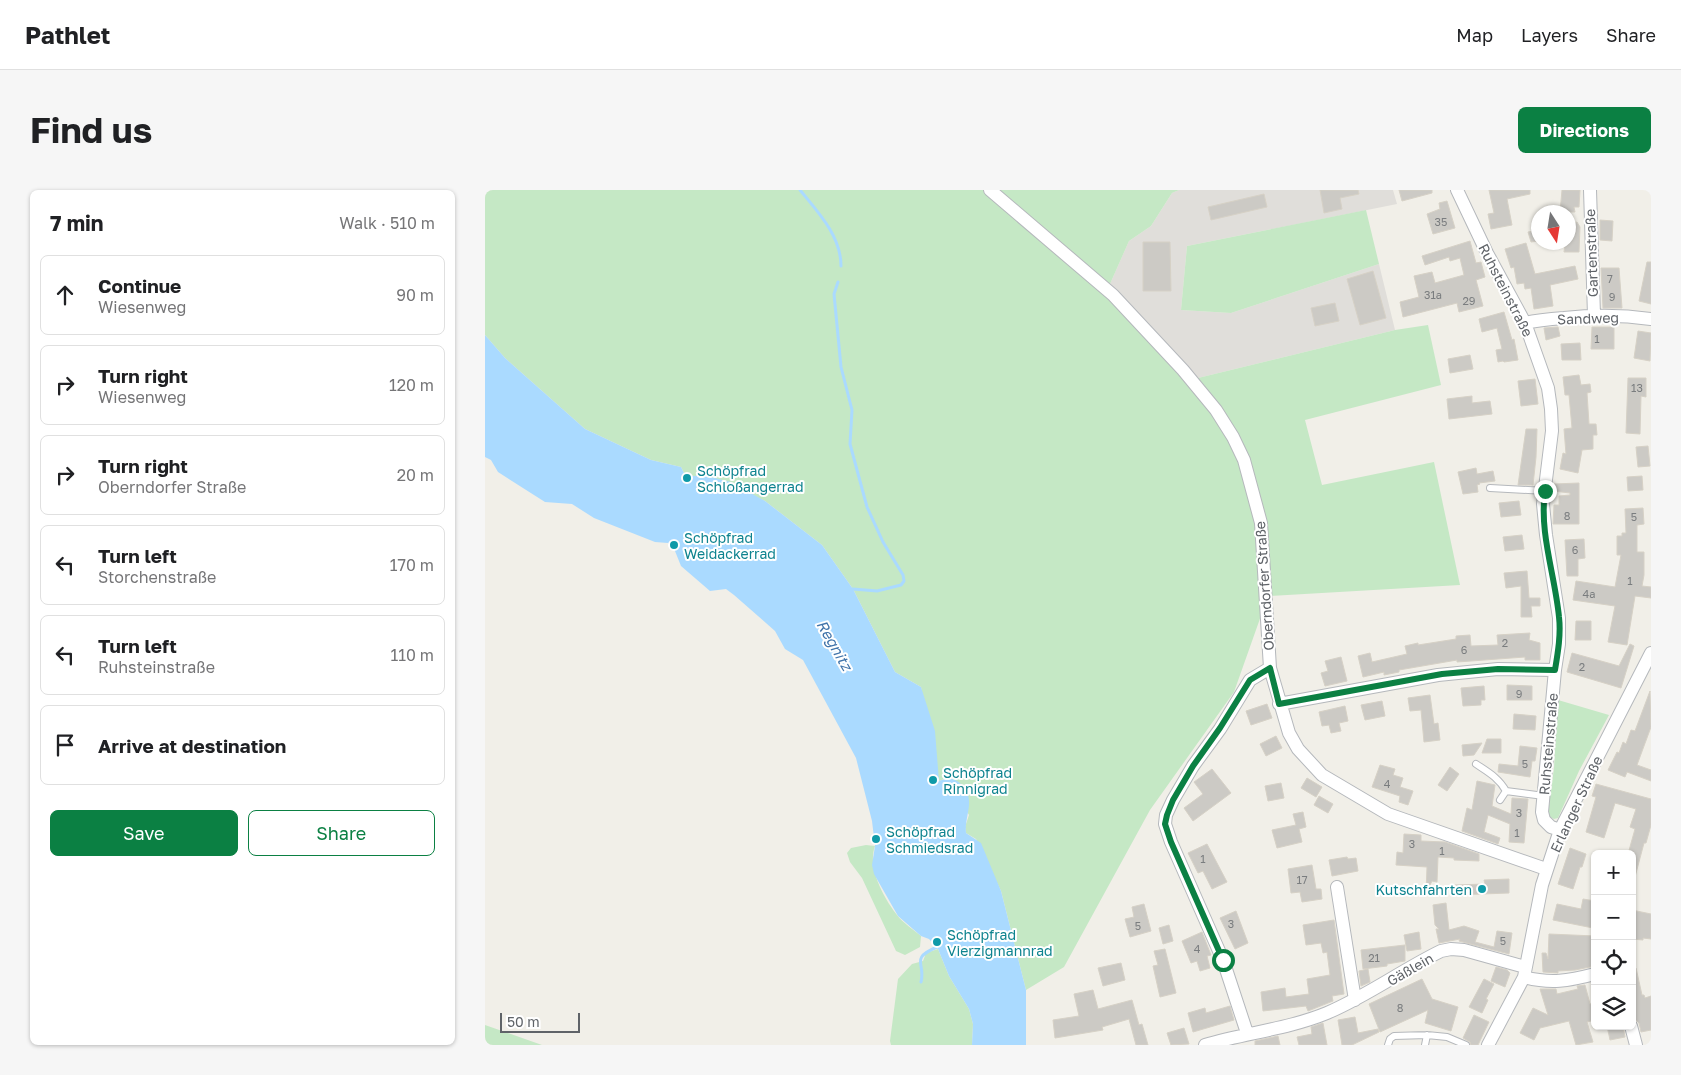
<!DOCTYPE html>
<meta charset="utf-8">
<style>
:root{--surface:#fff;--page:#f6f6f6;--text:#202124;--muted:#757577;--line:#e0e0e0;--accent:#0b8043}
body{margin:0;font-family:"Golos Text",sans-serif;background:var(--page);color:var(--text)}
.controls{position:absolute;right:15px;bottom:15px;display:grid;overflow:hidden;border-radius:8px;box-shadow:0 1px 4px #0004}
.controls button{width:45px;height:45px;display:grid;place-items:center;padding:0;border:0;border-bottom:1px solid var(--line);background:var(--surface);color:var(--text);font:25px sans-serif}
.compass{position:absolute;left:1046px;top:15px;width:45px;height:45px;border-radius:50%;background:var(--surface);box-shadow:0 1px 4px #0004;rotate:168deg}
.scale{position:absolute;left:15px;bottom:12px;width:80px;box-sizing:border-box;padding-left:5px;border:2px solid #5f6368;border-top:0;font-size:14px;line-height:18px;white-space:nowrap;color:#5f6368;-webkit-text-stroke:4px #fff;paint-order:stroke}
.stop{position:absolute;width:15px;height:15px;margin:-11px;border:4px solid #0b8043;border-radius:50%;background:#fff}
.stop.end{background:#0b8043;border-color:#fff;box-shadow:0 1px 5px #0008}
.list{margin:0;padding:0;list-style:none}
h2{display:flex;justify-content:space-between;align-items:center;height:65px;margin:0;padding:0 20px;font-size:21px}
h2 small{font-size:16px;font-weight:400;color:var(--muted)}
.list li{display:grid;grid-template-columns:32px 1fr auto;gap:15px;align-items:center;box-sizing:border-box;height:80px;margin:0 10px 10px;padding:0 10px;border:1px solid var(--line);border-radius:8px}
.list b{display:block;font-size:19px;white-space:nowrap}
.list p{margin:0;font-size:16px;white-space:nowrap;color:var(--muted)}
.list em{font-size:16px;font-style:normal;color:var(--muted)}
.actions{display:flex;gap:10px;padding:15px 20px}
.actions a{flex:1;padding:11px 0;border:1px solid var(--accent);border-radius:8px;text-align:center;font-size:18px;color:var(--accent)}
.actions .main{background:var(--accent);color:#fff}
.icon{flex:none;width:28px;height:28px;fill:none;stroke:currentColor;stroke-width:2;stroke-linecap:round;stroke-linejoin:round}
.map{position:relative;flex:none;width:1166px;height:855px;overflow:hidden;border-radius:8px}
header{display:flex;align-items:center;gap:30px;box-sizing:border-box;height:70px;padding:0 25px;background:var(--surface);border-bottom:1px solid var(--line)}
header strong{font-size:24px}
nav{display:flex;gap:28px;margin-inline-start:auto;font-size:18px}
.intro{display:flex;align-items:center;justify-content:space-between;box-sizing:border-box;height:120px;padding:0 30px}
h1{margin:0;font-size:35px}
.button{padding:12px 22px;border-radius:8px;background:var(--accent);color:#fff;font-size:18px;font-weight:700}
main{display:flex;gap:30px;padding:0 30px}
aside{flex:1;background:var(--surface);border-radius:8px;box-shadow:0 1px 4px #0004}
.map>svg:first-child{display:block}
</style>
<header>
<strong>Pathlet</strong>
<nav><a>Map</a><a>Layers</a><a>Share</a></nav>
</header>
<div class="intro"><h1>Find us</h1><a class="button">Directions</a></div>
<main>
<aside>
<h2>7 min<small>Walk · 510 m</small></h2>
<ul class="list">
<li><svg class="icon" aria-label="ahead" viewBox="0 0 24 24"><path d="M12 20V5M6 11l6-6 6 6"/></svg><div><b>Continue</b><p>Wiesenweg</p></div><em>90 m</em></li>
<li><svg class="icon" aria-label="right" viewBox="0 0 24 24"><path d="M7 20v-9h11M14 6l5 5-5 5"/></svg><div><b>Turn right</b><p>Wiesenweg</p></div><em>120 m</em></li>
<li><svg class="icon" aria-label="right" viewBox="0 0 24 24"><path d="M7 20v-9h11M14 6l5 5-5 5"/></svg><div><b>Turn right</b><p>Oberndorfer Straße</p></div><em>20 m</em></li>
<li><svg class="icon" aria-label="left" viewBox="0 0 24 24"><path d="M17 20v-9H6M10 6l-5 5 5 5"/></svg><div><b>Turn left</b><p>Storchenstraße</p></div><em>170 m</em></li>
<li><svg class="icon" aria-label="left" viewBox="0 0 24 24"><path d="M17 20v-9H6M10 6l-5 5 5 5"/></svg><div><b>Turn left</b><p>Ruhsteinstraße</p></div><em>110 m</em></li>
<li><svg class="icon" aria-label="arrive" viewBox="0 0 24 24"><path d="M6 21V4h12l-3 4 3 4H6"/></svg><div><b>Arrive at destination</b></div></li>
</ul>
<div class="actions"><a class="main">Save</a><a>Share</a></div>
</aside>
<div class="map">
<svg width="1166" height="855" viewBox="0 0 1166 855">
<rect width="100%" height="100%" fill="#f1efe8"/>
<path fill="#e0deda" d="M694 0H908L912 14 702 56 696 120 746 123 894 74 910 140 713 188 621 103 644 51 666 36 687 3Z"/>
<path fill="#c5e8c5" d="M0 0H694L687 3 666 36 644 51 621 103 713 188 910 140 943 135 956 195 820 230 837 295 949 272 975 395 783 406 749 502 665 620 579 777 541 800 516 701 491 649 481 643 480 637 484 625 462 588 454 591 436 497 410 482 368 399 337 355 280 311 221 286H208L199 283 196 277 166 270 100 239 20 168 0 145Z
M881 20 894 74 746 123 696 120 702 56Z
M1073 510 1124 525 1094 581 1073 628 1069 629 1065 627 1063 623 1069 578Z
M381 655 390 656C382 678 399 708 412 725 418 733 428 739 436 746L435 757 420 765 411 761 377 688 365 672 362 663 366 658Z
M453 759 464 786 484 819 488 834 487 855H406L405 851 413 789 427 774 438 771 441 763Z
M0 835 57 855H0Z"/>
<path fill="#aadaff" d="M0 145 20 168 100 239 166 270 196 277 199 283 208 286H221L246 292 280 311 337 355 368 399 410 482 436 497 450 541 454 591C463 588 468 587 476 594 492 610 479 625 481 643L496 653 516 701 541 800V855H487L488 834 484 819 464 786 453 759 444 749 436 746 413 726 389 684 387 675 390 656 387 631 371 568 318 470 300 459 290 441 249 405 241 399 225 401 196 376 190 361 183 353 170 352 109 328 87 314 60 312 13 282 6 270 0 267Z"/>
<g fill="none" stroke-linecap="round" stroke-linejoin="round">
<path stroke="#aadaff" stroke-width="3" d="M315 0C333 22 356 46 356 76
M353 92 349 104 356 177 367 220 365 254 382 317 398 352 418 385 419 391 416 395 392 401 368 399
M436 792C441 773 424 769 452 757"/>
</g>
<path fill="#cccac5" stroke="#d6d1c6" d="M835 0H873L874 4 855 8 857 19 839 23Z
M914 0H947V3L917 11Z
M1004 0H1045V4L1022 9 1027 35 1006 39 1003 24 1009 23Z
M1077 0H1095L1094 17H1089L1090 22H1075Z
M779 4 782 17 726 30 723 17Z
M962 11 970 38 948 44 942 24 955 19 954 13Z
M1115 30 1128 31 1127 51 1115 50Z
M1092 32 1095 37 1094 62H1079L1080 52H1084V34Z
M1054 40V51L1046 52 1043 42Z
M985 51 991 73 996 72 1000 87 991 90 998 116 974 122 972 113 918 127 915 112 934 107 929 86 947 82 950 93 979 85 975 68 965 71 964 67 940 75 937 66Z
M658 52H685L686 101H658Z
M1041 53 1050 84 1090 76 1093 89 1065 95 1068 116 1049 119 1046 98 1040 99 1039 93 1032 94 1029 77 1026 78 1020 59Z
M1162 72H1166V114L1154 111Z
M1116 78H1134L1137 118H1118Z
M888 81 901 128 875 135 862 89Z
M850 113 854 131 830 136 826 118Z
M1019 122 1027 150 1029 149 1033 170 1019 172 1018 171 1013 172 1011 160 1017 159 1012 138 997 142 994 129Z
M1073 137 1075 146 1061 150 1059 138Z
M1107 137H1129V159H1106Z
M1153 141 1166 143 1165 171 1149 168Z
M1095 153 1096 170H1077L1076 154Z
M985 165 988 179 965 183 963 169Z
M1094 185 1096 195 1105 194 1106 202 1102 203 1104 234H1111L1112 245H1108V259L1097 260 1093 283 1075 279 1078 263 1081 264 1079 239 1087 238 1084 205H1080L1078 187Z
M1143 188H1161V207L1156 206 1155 244 1141 243Z
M1050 189 1053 214 1036 216 1033 191Z
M987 206V213L1005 211 1007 224 964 229 962 209Z
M1041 239H1052L1051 267 1048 295H1033Z
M1163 256 1165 276 1153 277 1151 257Z
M991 278 992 284 1008 281 1010 291 994 293 995 294 992 295 993 302 978 304 973 282Z
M1157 286 1158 300 1143 301 1142 287Z
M1094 293V334H1068L1069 315H1074V306L1085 305V303L1068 301 1069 294Z
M1034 311 1036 325 1016 327 1014 313Z
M1158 318 1159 334 1152 335V362H1159V385L1157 396 1166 397V408L1150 406 1142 455 1123 452 1130 416 1088 410 1091 391 1130 397 1136 365H1132V346H1137V343H1141L1140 319Z
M1037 345 1039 359 1020 361 1018 347Z
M1099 349 1100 368 1093 369V386H1082L1080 350Z
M1042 381 1044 408H1055V416H1046L1047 427H1036V396L1021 398 1019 383Z
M1091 431H1106V450H1090Z
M1045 443 1044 450 1055 453V470H1040V467L986 471 972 472V470L914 480V482L899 485V482L878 487 873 466 885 463 887 472 922 464 920 456 933 453V455L971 449V446L985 445 986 456 1013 455 1012 445Z
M1145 454 1149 456 1136 498 1082 482 1087 463 1134 476Z
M856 467 862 491 840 496 836 483 843 481 840 471Z
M1022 495 1047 496V510H1022Z
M999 496 1000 510H996V515L978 516 976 498Z
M1165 501 1166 537 1152 575 1166 580V591L1142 582 1140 587 1123 580 1132 562 1134 563 1138 552 1141 554 1146 540 1150 541Z
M945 505 949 534 953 533 955 550 939 552 936 520 925 521 923 508Z
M897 511 900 526 880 530 876 515Z
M782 514 787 528 766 535 761 521Z
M860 516 863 531 854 533 856 541 846 543 844 535 837 536 834 522Z
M1029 524 1051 526 1050 540 1028 539Z
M791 546 797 558 781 566 775 554Z
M1002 549H1016V563H997Z
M997 553 989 565 978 566 977 555Z
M1035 556 1052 558 1050 571H1047L1045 587 1013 582 1014 574 1033 576Z
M895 575 910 579 908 585 918 588 915 597 928 601 923 615 914 612 915 606 887 597Z
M965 577 974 584 962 601 953 595Z
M727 579 746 603 708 631 699 618 718 604 709 592Z
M822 588 837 597 831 607 816 598Z
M992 591 1010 595 1007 616 1026 624 1027 608 1043 609 1039 653 1024 652 1025 634 1003 625 999 642 1015 648 1013 654 977 641 982 618 987 620Z
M796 593 799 608 783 611 780 596Z
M1111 594 1166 609V635L1161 653H1159L1150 687H1147V664H1143L1150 639 1145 637 1151 619 1130 613 1119 648 1101 642 1111 607 1107 606Z
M834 606 848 614 843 623 829 615Z
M818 622 821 637 814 639 817 652 792 658 787 640 811 635 808 624Z
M919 644 936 645V651L960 652 994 664V671L969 670V668L953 667 952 692 947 691 941 703 942 677 911 675 912 662 918 663Z
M722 654 742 692 727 699 718 681 713 683 703 663Z
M1085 658 1101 664 1097 677H1095L1088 699 1073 694Z
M862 667 863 669 871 668 873 681 847 686 844 670Z
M827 675 831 699H836L837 709 817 712 815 702 806 703 803 679Z
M1024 689V703L970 705V695L1000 694 999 690Z
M1098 709 1110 711V730L1108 738 1068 730 1072 714 1096 719Z
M961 713 964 740 979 736 994 741 990 752 1009 757 1012 741 1027 743 1024 764 974 751 975 749 954 753 951 739H954L950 735 948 715Z
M659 714 666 741 645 747 640 729 649 727 647 717Z
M1147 720 1166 724V749L1158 748V750L1147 749Z
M751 721 763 753 750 759 735 728Z
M849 730 859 804 847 806 848 811 823 821 821 816 778 821 776 802 800 798 801 807 824 804 822 789 845 785 842 762 838 763 836 753 821 755 818 735Z
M684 735 688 751 678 754 674 738Z
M717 742 726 765 722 766 725 778 715 781 712 771 706 773 697 751Z
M934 742 936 759 922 761 919 745Z
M1064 744 1110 746V761L1107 762 1110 776 1090 780 1073 781V783L1058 782 1057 763H1061L1063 769Z
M920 755V771L902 774V776L878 779 876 760Z
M680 759 691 803 675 807 668 776 673 775 669 761Z
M636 773 640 790 618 796 613 778Z
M1011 777 1022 780 1025 783 1020 797 1006 791Z
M1151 778 1157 805H1159L1160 808 1166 806V840L1156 842 1154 833 1150 829 1147 815V779Z
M883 779 885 792 876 796 874 781Z
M937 789 947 809 973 817 966 841 940 833 943 820 895 842 884 814Z
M999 789 1009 794 1001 809 1003 810 997 823 984 817Z
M1100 795 1105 814 1110 813V830L1102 832 1108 852 1091 855 1084 831 1055 838 1049 850 1035 843 1048 818 1063 825 1055 799H1071L1072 804 1093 799 1092 796Z
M608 800 613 819 647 810 654 835 657 834 663 855H651L644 829 617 837 618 840 570 848 568 830 594 826 589 804Z
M745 816 749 830 708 842 703 823 720 818 721 823Z
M989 825 1004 832 993 855H986L985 852 978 848Z
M870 827 873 843 893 839 894 842 867 855H857L853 830Z
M838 833 842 855H814L812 847 827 844 826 837Z
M1122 836H1138L1140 847 1125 850Z
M699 838 704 854 686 855 682 843Z
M793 846 795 855H770V851Z"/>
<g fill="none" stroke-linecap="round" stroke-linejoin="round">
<defs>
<path id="service" d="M1005 298 1060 301
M991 574C1003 582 1014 588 1021 601L1015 610
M1021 601 1059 606
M903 855 905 849 909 846 942 845 962 847 981 855
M940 855 942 845"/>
<path id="minor" d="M505 0 628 105 698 180 731 220 748 247 759 270 776 333 785 478 804 543 813 559 837 585 903 624 1061 679
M972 0 1002 63 1040 133 1063 198 1066 219 1067 241 1058 314 1061 345 1074 428V454L1070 480 1057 622 1059 630 1066 637 1075 640
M1105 0 1109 125
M1040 133C1053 130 1066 129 1079 128 1108 125 1137 125 1166 129
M794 514 953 485 1013 479 1070 480
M852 697 870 810
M1039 787C1066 794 1083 791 1110 784
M1146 836 1151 855
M762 843 738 770 686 652 680 634 681 625 688 610 708 576 735 539 765 490 785 478
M720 855C760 843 803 839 842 823 882 806 917 780 956 761L966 759 979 760 1040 777
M1003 855 1039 787 1057 695 1075 640 1166 463"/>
</defs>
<use href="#service" stroke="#b5b8bc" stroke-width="8"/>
<use href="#minor" stroke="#b5b8bc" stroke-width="14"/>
<use href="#service" stroke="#fff" stroke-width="6"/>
<use href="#minor" stroke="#fff" stroke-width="12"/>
</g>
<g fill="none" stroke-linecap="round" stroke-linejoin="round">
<path stroke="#0b8043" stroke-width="6" d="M738 770 686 652 680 634 682 625 688 610 708 576 735 538 765 490 785 478 794 514 957 484 1013 479 1070 480C1073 462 1076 444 1074 427 1070 385 1054 343 1060 301"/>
</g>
<g fill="#0f9aa8" stroke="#fff" stroke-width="2">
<circle cx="202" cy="288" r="5"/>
<circle cx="189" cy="355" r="5"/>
<circle cx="448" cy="590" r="5"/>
<circle cx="391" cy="649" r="5"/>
<circle cx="997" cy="699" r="5"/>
<circle cx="452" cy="752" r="5"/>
</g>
<g text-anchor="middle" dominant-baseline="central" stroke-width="4" stroke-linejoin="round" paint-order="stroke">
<g font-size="11" fill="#7a7d7f">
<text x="956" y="31">35</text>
<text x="1125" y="88">7</text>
<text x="948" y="104">31a</text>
<text x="1127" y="106">9</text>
<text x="984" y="110">29</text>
<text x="1112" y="148">1</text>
<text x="1152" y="197">13</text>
<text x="1082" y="325">8</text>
<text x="1149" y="326">5</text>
<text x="1090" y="359">6</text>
<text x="1145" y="390">1</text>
<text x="1104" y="403">4a</text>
<text x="1020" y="452">2</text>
<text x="979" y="459">6</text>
<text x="1097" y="476">2</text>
<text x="1034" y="503">9</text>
<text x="1040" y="573">5</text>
<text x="902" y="593">4</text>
<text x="1034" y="622">3</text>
<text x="1032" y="642">1</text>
<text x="927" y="653">3</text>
<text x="957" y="660">1</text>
<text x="718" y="668">1</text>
<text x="817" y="689">17</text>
<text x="746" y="733">3</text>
<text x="653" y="735">5</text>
<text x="1018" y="750">5</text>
<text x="712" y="758">4</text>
<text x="889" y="767">21</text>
<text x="915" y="817">8</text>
</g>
<g font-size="14" fill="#5f6368" stroke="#fff">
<text transform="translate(1106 63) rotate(-92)">Gartenstraße</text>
<text transform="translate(1021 100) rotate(63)">Ruhsteinstraße</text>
<text transform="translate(1103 128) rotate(-2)">Sandweg</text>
<text transform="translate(779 396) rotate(-94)">Oberndorfer Straße</text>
<text transform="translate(1063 554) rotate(-85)">Ruhsteinstraße</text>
<text transform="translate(1091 614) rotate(-65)">Erlanger Straße</text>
<text transform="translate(925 779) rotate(-30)">Gäßlein</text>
</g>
<g font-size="14" fill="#0d838f" stroke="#fff" text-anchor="start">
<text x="212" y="280">Schöpfrad<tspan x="212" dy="16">Schloßangerrad</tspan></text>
<text x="199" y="347">Schöpfrad<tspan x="199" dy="16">Weidackerrad</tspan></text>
<text x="458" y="582">Schöpfrad<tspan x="458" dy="16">Rinnigrad</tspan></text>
<text x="401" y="641">Schöpfrad<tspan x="401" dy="16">Schmiedsrad</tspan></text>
<text x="987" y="699" text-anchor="end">Kutschfahrten</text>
<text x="462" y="744">Schöpfrad<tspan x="462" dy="16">Vierzigmannrad</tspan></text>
</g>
<g font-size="15" font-style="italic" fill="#4174aa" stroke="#fff">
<text transform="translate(350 455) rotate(60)">Regnitz</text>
</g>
</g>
</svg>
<div class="controls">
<button>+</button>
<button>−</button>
<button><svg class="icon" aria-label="locate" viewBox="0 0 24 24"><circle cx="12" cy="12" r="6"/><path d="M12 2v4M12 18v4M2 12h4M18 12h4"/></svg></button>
<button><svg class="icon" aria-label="layers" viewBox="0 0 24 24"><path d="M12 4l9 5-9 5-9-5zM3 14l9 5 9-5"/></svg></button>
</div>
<svg class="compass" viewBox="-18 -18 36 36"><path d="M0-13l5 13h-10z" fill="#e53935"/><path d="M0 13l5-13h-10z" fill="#757577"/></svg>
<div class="scale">50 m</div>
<div class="stop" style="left:738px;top:770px"></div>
<div class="stop end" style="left:1060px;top:301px"></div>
</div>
</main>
